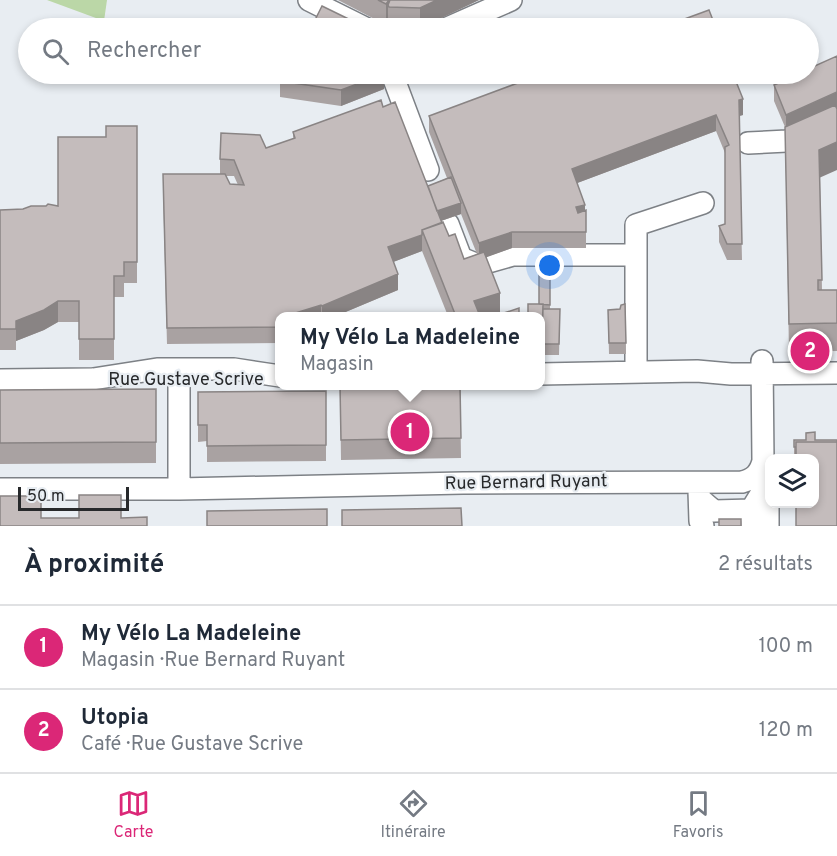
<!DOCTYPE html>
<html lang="fr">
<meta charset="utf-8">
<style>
:root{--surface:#fff;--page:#f2f2f3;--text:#1f2937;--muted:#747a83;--line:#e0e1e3;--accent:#db2777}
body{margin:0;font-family:Overpass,sans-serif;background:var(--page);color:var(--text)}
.controls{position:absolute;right:18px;bottom:18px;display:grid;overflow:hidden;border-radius:12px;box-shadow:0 3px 9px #0003}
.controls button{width:54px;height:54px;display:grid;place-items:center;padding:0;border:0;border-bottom:2px solid var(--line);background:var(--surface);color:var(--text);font:30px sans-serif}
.scale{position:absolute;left:18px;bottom:15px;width:111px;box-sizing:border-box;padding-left:6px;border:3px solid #27292b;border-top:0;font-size:16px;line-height:21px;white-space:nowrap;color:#27292b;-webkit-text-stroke:4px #e8edf2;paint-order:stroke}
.you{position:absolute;left:550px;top:266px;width:21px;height:21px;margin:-15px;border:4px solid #fff;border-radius:50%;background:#1a73e8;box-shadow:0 0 0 9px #1a73e833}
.badge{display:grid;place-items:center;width:39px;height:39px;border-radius:50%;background:var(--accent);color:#fff;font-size:20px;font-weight:700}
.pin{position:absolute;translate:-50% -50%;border:3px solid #fff;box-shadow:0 2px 6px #0006}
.popup{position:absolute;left:275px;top:312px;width:270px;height:78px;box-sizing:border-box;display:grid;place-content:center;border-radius:12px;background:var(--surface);filter:drop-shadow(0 2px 4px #0005);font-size:20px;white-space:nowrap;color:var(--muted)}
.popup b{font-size:22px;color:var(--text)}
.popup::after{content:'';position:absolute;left:50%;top:100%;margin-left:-12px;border:12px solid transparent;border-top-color:var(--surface)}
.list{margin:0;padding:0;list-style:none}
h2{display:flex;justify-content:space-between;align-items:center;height:78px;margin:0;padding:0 24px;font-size:26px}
h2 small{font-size:20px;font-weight:400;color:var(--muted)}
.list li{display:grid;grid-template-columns:39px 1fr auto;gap:18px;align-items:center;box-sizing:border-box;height:84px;padding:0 24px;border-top:2px solid var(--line)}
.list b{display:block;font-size:22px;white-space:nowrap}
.list p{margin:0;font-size:20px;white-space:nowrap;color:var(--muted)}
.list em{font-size:20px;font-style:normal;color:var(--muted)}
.icon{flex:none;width:33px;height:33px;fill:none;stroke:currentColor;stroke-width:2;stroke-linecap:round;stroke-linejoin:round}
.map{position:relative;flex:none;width:837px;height:526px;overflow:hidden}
.search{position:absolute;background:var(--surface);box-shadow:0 3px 9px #0003;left:18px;right:18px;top:18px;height:66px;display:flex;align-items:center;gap:15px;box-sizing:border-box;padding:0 21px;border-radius:33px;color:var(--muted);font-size:22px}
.sheet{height:246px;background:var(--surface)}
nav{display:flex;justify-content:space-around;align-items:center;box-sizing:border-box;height:84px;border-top:2px solid var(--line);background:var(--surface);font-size:16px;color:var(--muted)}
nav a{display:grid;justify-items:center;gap:3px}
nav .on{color:var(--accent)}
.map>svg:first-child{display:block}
</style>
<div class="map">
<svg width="837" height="526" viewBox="0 0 837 526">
<rect width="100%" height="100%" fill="#e8edf2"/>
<path fill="#bbd7a7" d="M47 0H107L104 21Z"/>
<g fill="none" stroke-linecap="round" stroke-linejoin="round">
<defs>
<path id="minor" d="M309 0 365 28
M447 28 511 0
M392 74 428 170
M748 143 787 141 837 120
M448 224 461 258 478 265 513 255H636
M636 372V225L703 203
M540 374 697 371 731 374 837 373
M0 380 93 379 157 369H234L280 376
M0 489H179V369
M179 489 463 483 742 482C754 479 760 473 763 461L762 361
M764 489 768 499V526
M699 491 700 521 703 526
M700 499 714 511 751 510
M752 526 751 510 764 489 763 461"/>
</defs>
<use href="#minor" stroke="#7d8186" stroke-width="24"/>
<use href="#minor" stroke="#fff" stroke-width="21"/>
</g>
<path fill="#a9a2a2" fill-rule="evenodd" d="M338 0H479L421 28H389L388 23 386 25Z
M280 81 384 89 341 106 280 97Z
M774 85 820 178 822 290H837V351L789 352 785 127 774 101Z
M383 107 428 186 447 178 429 132V116L743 115 739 116 742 260H727L719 242V226L725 224V153L716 131 577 183 585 210H586V248H512L486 257 500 314 448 316 422 251 393 262 398 290 336 316H279V343L167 344 163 190 220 174V159L266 148 293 139V132ZM226 176H234L238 185 230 184ZM461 214 477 254 464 259 449 236 441 221Z
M137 126V283H124V297H114V360H79V322H58L44 330 16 341V350H0V210L23 209 58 206 106 137Z
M550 274V309H560L559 355H540V316L539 304Z
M625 304 626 354H609L608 310 620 309Z
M340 386H460L461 458 341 460Z
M156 389V463L0 464V390Z
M326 391V461L207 462V441L198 442V392Z
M794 440H815L814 459H794Z"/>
<path fill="#898484" d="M389 0V7L388 5V23L386 25V4Z
M437 0H479L420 28V8Z
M384 74V89L341 106V90Z
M837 92V108L786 131V115Z
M743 99V115L739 116V100Z
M716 115V131L572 185V169Z
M837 142V170L819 178V150Z
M461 203V214L435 223V212Z
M585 205V221L576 223V207Z
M512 232V248L479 260V243Z
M422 235V251L388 264V247Z
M398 274V290L336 316H322V306Z
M500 293V314L492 316H474V301Z
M58 301V322L44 330 16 341V321Z
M321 305V316H292V314Z"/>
<path fill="#c4bcbc" stroke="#898484" stroke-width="1.5" d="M378 0H389L386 4Z
M390 0H437L420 8 389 7 388 5Z
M322 6 365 27V28H311Z
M709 10 716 28H660Z
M837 56V92L786 115 774 85 799 74H808V69Z
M281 74H384L341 90 280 81Z
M542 74H733L743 99 739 100 742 244H727L719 226 725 224V147L729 145 716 115 572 169 585 205 576 207 578 213 586 210V232H512L479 243 429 116Z
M381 100 383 107 395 102 442 223 422 230V235L388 247 398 274 322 306 321 305 292 314V316H279V327L167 328 163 174H225L230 184 244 185 234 160 220 159 221 133 260 135 266 148 295 138 293 132Z
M835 105 837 109V142L819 150 822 280H818V290H837V323L789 324 785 127Z
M106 126H137V262H124V276H114V339H79V301H58L44 310 16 321V329H0V210L23 209 31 206H46L48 204 58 206V137H106Z
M451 177 461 203 437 211 428 186Z
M443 222 449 236 455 234 464 259 484 252 500 293 474 301 480 316H448L455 314 422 230Z
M539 274H550V305L539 304Z
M528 304H543L542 339H540V316H528Z
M625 304 626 343H609L608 310 620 309 621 305Z
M519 308V316H506L504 313Z
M543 309H560L559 344H542Z
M340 386H460L461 438 341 440Z
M156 389V442L0 443V390Z
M326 391V445L207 446V425H198V392Z
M815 432V440H837V442H796V447H794V440H806V433Z
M796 442H837V526H796V504H814V459H796Z
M79 495H121V518L147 517V526H0V496H41V518H79Z
M461 508 462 526H342V510Z
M327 509V526H207V511Z
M719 519H741V526H719Z"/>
<g text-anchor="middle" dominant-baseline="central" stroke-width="4.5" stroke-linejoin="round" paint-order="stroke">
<g font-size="18" fill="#27292b" stroke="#e8edf2">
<text x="186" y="380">Rue Gustave Scrive</text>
<text transform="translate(526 483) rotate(-1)">Rue Bernard Ruyant</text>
</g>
</g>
</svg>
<div class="controls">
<button><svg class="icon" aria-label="layers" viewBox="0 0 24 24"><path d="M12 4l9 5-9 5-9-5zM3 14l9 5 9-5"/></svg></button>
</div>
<div class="scale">50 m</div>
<div class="you"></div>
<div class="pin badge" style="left:410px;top:432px">1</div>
<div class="popup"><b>My Vélo La Madeleine</b>Magasin</div>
<div class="pin badge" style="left:810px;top:351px">2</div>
<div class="search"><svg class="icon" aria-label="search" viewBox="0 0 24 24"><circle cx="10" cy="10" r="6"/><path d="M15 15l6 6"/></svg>Rechercher</div>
</div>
<section class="sheet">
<h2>À proximité<small>2 résultats</small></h2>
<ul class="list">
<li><span class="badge">1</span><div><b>My Vélo La Madeleine</b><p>Magasin · Rue Bernard Ruyant</p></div><em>100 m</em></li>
<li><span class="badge">2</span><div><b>Utopia</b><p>Café · Rue Gustave Scrive</p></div><em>120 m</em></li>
</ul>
</section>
<nav>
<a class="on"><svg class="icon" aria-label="map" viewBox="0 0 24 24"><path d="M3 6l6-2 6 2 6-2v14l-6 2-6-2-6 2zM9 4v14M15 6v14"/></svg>Carte</a>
<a><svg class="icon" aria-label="directions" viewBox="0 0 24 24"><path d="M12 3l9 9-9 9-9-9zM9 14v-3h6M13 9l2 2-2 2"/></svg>Itinéraire</a>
<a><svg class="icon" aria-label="saved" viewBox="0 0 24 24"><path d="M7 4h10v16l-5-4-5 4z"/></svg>Favoris</a>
</nav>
